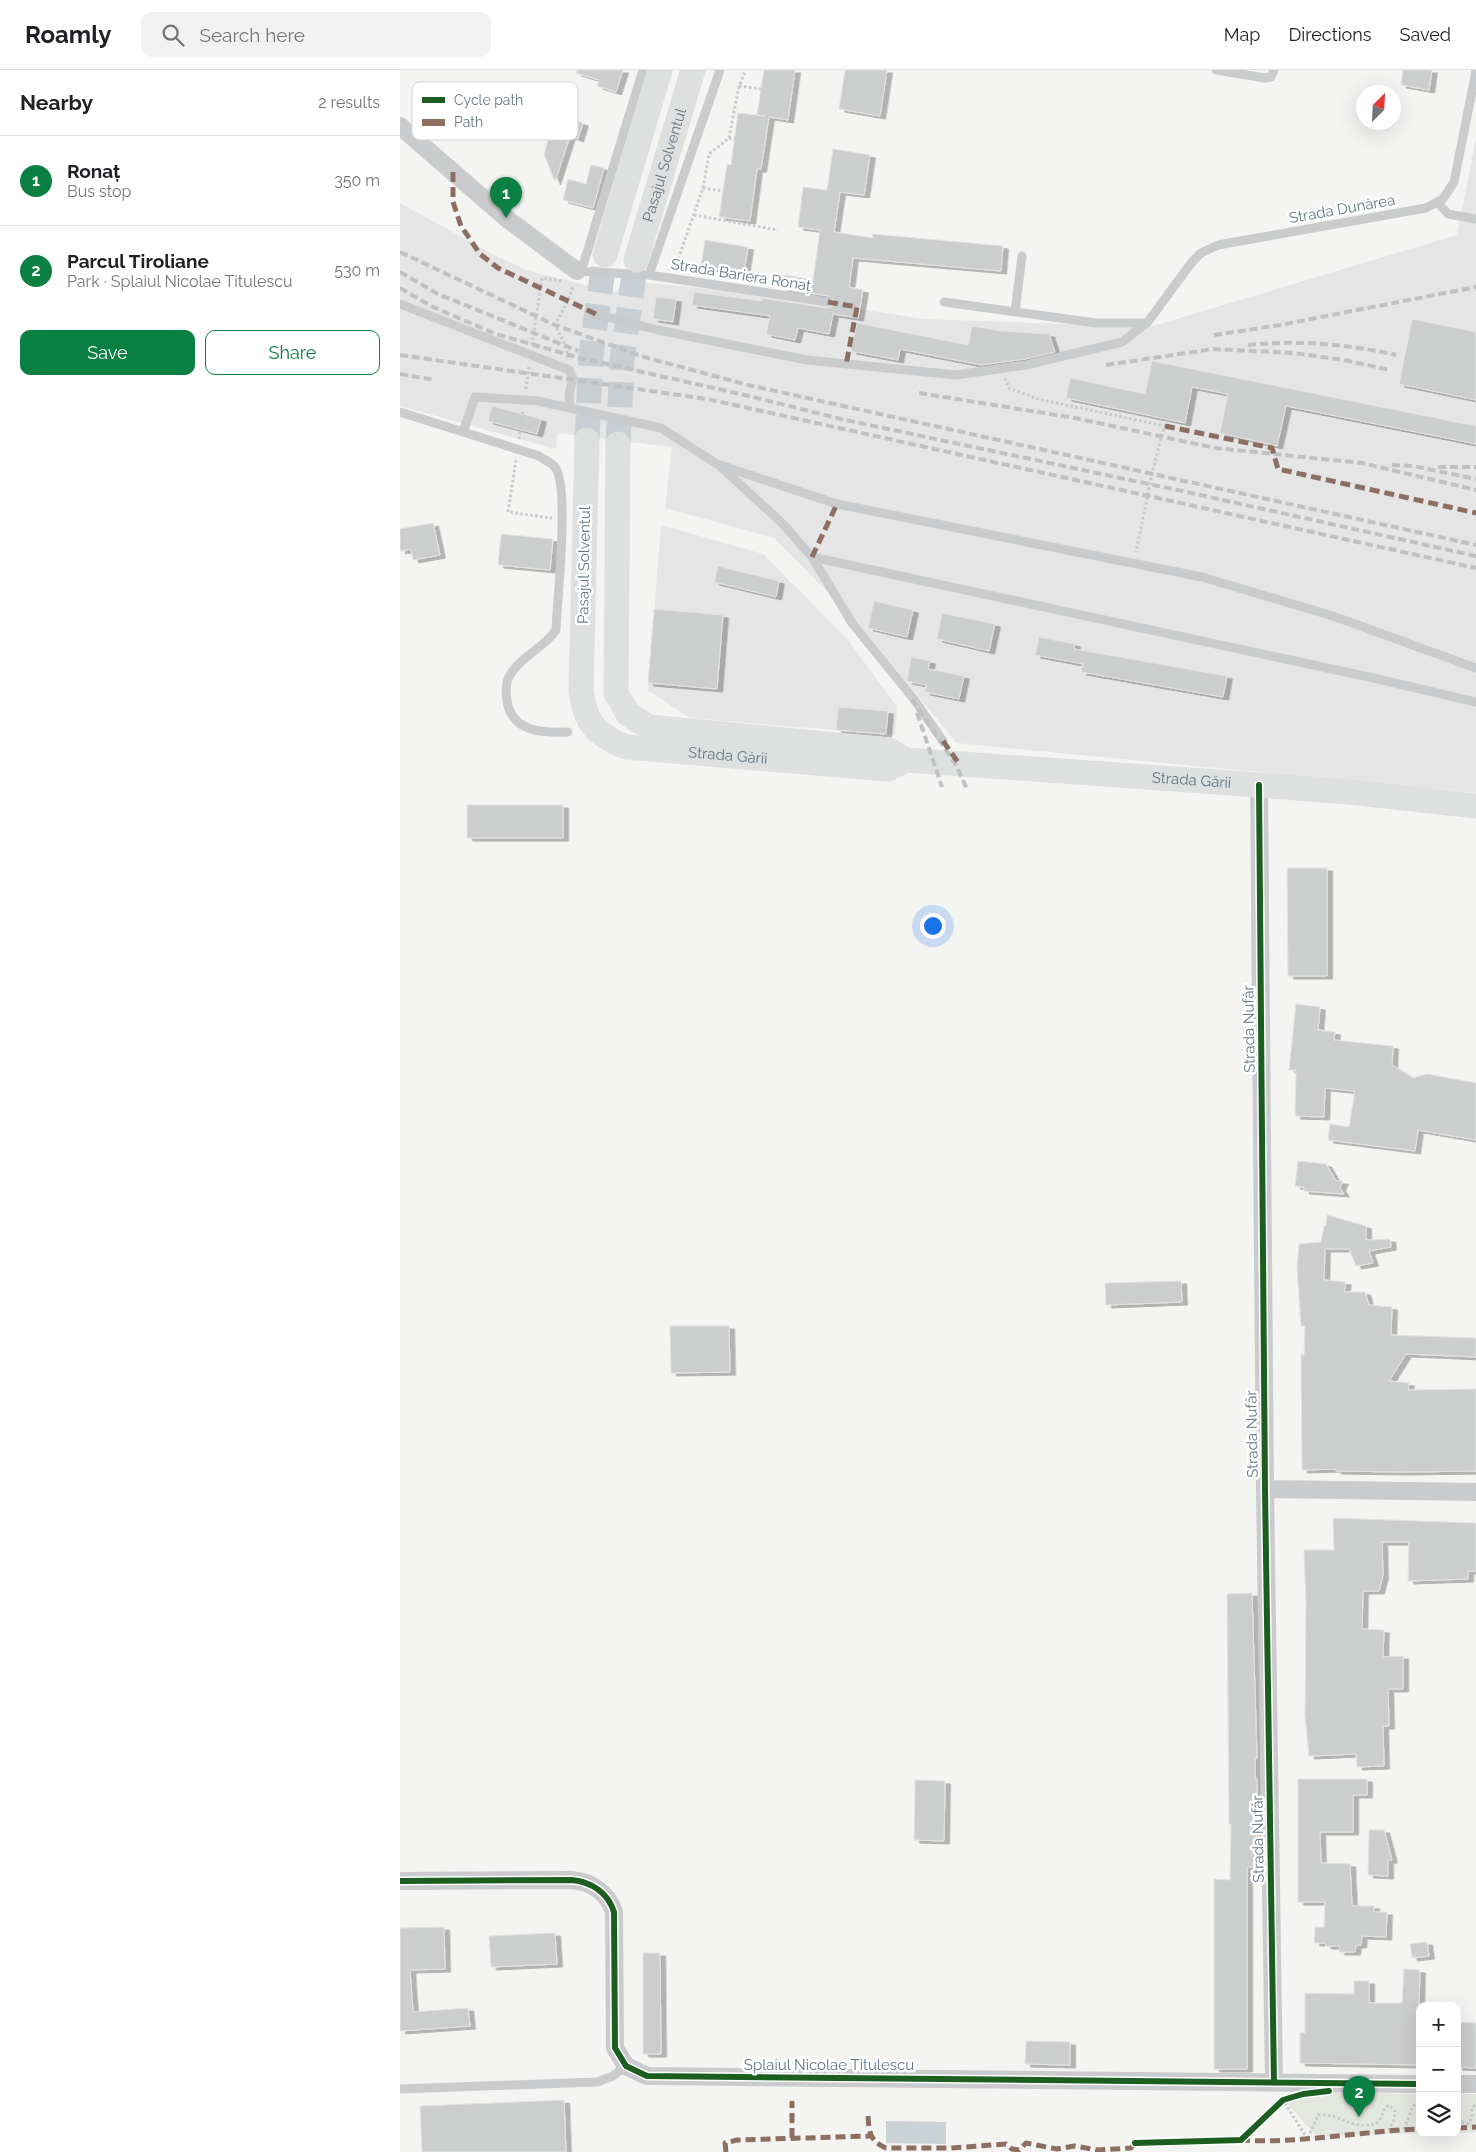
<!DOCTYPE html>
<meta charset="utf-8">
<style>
:root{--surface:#fff;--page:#f2f2f2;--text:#202124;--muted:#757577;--line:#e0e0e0;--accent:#0b8043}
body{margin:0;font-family:Raleway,sans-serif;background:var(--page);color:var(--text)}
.controls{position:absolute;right:15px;bottom:15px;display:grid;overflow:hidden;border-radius:10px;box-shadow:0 5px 20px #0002}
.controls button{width:45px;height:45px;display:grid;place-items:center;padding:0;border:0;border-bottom:1px solid var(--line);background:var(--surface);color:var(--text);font:25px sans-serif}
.compass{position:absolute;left:956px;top:15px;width:45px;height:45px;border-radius:50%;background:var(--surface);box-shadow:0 5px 20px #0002;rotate:24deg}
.you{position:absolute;left:532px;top:855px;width:18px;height:18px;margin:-12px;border:4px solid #fff;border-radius:50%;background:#1a73e8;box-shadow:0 0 0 8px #1a73e833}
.badge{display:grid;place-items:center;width:32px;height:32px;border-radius:50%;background:var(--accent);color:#fff;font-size:16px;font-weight:700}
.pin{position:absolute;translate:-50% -41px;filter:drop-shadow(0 1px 2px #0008)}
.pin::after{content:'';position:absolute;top:26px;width:18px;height:15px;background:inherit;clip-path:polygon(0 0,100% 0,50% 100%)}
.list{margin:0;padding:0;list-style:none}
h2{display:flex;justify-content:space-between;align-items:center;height:65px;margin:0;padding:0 20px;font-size:21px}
h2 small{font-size:16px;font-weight:400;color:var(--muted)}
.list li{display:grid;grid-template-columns:32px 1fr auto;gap:15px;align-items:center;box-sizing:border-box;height:90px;padding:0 20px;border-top:1px solid var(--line)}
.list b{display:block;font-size:19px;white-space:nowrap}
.list p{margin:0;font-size:16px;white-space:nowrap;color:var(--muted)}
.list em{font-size:16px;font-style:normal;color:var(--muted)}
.actions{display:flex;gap:10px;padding:15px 20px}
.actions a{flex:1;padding:11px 0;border:1px solid var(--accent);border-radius:10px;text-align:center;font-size:18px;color:var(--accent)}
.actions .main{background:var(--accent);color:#fff}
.icon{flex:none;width:28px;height:28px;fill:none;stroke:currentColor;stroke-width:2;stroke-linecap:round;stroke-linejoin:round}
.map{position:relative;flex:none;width:1076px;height:2082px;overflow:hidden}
header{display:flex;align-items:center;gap:30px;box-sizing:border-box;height:70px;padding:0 25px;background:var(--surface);border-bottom:1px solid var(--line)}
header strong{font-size:24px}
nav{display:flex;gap:28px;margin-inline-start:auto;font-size:18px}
.search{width:350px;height:45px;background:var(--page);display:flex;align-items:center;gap:12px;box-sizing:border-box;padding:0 18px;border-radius:10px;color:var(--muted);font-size:19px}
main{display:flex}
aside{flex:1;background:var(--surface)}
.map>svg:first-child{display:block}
</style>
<header>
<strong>Roamly</strong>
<div class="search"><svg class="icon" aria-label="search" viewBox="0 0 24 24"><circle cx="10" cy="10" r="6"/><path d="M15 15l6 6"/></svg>Search here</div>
<nav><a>Map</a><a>Directions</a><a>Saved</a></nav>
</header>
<main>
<aside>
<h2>Nearby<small>2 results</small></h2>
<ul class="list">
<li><span class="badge">1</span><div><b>Ronaț</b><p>Bus stop</p></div><em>350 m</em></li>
<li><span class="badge">2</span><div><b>Parcul Tiroliane</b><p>Park · Splaiul Nicolae Titulescu</p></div><em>530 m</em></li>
</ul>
<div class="actions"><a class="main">Save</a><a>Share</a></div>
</aside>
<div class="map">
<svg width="1076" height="2082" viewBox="0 0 1076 2082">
<defs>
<filter id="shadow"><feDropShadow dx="5.5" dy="3" stdDeviation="0" flood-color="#0004"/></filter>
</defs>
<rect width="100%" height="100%" fill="#f4f4f2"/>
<path fill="#e4e5e4" d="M1076 69V723L557 673 456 551 374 468 265 438 272 377 158 363 156 379 0 336V133L98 187 129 201 215 222 228 211 362 224 524 249 750 257 1057 165Z
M261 455 363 484 448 570 497 637 495 665 290 648 248 620Z"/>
<path fill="#e4e7e0" d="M924 2022 1020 2024V2063H1040L916 2066 885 2031 904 2025Z
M1057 2024H1076V2062L1057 2063Z"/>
<path fill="#c9d3d5" d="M486 2051 546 2052V2074L486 2073Z"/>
<path fill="#cccecd" stroke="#e3e3e2" filter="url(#shadow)" d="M177 0H223L216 22 197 16 199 10 176 3Z
M364 0H395L388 50 369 47 361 99H357L350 151 319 147 327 94 331 95 338 43 365 46 357 45Z
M445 0H487L480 46 439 39Z
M1003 0H1032L1029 20 1001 15Z
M143 40 183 53 178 69 170 66 155 112 144 84 151 60 138 56Z
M433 79 470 85 464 125 440 122 434 162 473 168V164L603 176 601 201 453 188 449 217 463 220 458 248 433 244 429 264 398 258 395 270 366 264 370 246 292 235 294 222 362 231V228L427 238 433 236 434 230 429 226 382 219 385 205 413 210 420 160 398 157 403 117 427 120Z
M191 95 204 98 193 138 163 130 168 109 186 114Z
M305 170 348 177 344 203 301 197Z
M256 227 276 229 273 252 253 249Z
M1012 249 1076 262V330L999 314Z
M457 253 568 275 572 256 601 261 649 264 655 282 625 289 581 295 500 279 498 290 451 281Z
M752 291 1076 356V374L886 336 877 376 820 363 828 324 792 317 785 353 666 328 670 308 745 324Z
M92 336 141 349 137 364 88 351Z
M33 453 40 485 13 490 11 479 0 481V459Z
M101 464 153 469 150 500 98 495Z
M318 496 379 511 376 527 314 512Z
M474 531 513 540 507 567 468 558Z
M254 539 323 545 317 619 248 613Z
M542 543 595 554 589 581 537 569Z
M639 567 675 574 674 579 827 606 823 627 681 602 683 594 635 585Z
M511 587 530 591 528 599 564 606 559 629 525 622 526 615 507 611Z
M438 637 488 641 486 664 436 660Z
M67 735H163V768H67Z
M887 798H927V906H888Z
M896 934 920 937 918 960 935 962 934 970 993 976 992 995 1013 1008 1027 1004 1076 1013V1070L1018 1060 1015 1081 928 1070 930 1054 949 1057 955 1021 925 1018 924 1047 895 1046 896 1000H889Z
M898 1091 926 1094 936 1111H943L940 1118 944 1124 904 1121V1117L895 1116Z
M927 1145 966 1156V1170L990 1169 991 1177 969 1181 973 1193 956 1196 949 1179H925L924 1210 946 1212 944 1222H965L969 1235 992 1237 991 1265 1076 1268V1287L1006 1284 989 1311 1009 1313 1008 1320 1076 1319V1401L1004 1402 936 1401V1399L902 1400 901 1284 904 1285 905 1256H901L897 1198 899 1174 921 1172 924 1156 926 1155Z
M781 1211 782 1232 706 1235 705 1213Z
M270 1256H329L330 1302 271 1303Z
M933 1448 1076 1453V1501H1068V1509L1008 1511 1009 1472H982L983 1505 979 1521H963L962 1559 984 1560 983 1587 1003 1586V1619H988L989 1656H983L984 1696 957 1697 956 1684 909 1686 905 1646 906 1535 904 1480H934Z
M852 1523 857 1688H855V1709H857L856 1797H847V1999H814V1809L830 1810 831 1754H829L827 1524Z
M898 1709H967V1725H953V1762H920L921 1793 950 1794 952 1836H974V1842H987L986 1867 962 1866 961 1875H956L955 1882H939L940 1876H926L925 1873H914L915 1857H924L925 1832H898Z
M515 1710 545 1711 544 1771 514 1770Z
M969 1760H984L992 1790H988V1806L968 1805Z
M44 1857 45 1899 10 1900 13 1942 68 1938 70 1956 0 1961V1858Z
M155 1863 157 1894 91 1897 89 1866Z
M1027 1872 1029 1886 1012 1888 1010 1874Z
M243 1883H260L261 1984H243Z
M1004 1899 1020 1900 1018 1965H1020V1995L900 1993V1963H905V1923L954 1924V1911H969V1933H1002Z
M1057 1952 1076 1953V1998L1057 1997Z
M626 1971 670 1972V1995L625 1994Z
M164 2030 166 2082H22L20 2036Z"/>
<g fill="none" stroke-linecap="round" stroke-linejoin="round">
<path stroke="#c8ced1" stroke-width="25" stroke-dasharray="25 12" stroke-linecap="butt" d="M187 370 191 285 205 185
M218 374 222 291 236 190"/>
<path stroke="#c8c9c9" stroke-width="3" stroke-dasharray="2.5 2.5" stroke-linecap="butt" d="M339 16 361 19
M329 68 335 69
M303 118 323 121
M294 145 378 160
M275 198 303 118 309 84 329 68 339 16 346 0
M132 275 142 208 163 211
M168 288 166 277 155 255 168 231 173 216
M605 308 609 318 638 329 765 356C752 397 745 440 736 482
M126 319 129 296
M119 369 123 340
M116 390 108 442 152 448
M882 2029 907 2068
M1057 2051 1068 2054 1072 2048V2038L1076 2034
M1004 2059 1013 2036 1020 2032
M908 2068 918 2045C942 2043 954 2063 979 2052L984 2040 989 2035 995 2041 994 2050 989 2060"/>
<path stroke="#cacbcc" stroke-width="9" d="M816 0 865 8 871 7 874 0
M1037 132 1048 144 1076 149
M177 201 249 205 428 232
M181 202 243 0
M249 205 320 0
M544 232 696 253H747
M0 234 169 300 173 308 169 324 170 337
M615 242 622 186
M196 244 258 260 407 290 556 305 626 295 722 272 747 253 792 192 801 183 818 175 1026 138 1043 129 1054 112 1076 1
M0 342 139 386C143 389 152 393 155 397 170 416 157 531 156 560 143 579 121 586 110 605 105 612 106 624 107 631 112 662 142 663 168 662
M63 362 75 327 138 331 261 358 317 394 437 434 802 507 933 546 1076 598
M321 397 382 453 412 487 452 553 513 628 543 671
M412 487 978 609 1076 632
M0 2019 197 2012 213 2006 226 1996"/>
<path stroke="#cacbcc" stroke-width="18" d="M0 56 106 148 177 201
M859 715 865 1419 874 2013
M865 1419 1076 1422
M0 1811 172 1810C192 1812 208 1823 214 1842L215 1978 226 1996 247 2006 1020 2014
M1057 2014H1076"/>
<g stroke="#dedfdf" stroke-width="25">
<path d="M205 185 260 0"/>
<path id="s1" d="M236 190 293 0"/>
<path id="s2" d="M187 370 181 620C185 653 196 665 226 677L488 699 506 690"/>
<path id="s3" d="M218 374 216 623 228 644 249 657 489 680 506 690 859 715 949 722 1076 736"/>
</g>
<path stroke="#bfc1c2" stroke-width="4" stroke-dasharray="8 4" stroke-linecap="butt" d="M0 182 155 255 244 287 348 315 1076 475
M0 202 38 224 178 281
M0 218 33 237 96 264 180 288 345 325 441 349 782 421 1076 486
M814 265 880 255 1076 217
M848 275C897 270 948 274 996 285
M0 285 307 329 1076 498
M706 295 813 279 894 283 944 290 990 300
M0 304 35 310
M519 323 675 348 815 378 962 393 1076 420
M992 395 1013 396 1076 409
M1038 397H1076
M512 629 556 695 567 719
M517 643 542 717"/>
<path stroke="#8d6e63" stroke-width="5" stroke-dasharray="10 5" stroke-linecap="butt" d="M53 102V132L61 156 80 184 98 198 196 244
M428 232 457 237 446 295
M765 356 872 378 878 399 1076 443
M412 487 437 434
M543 671 560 695
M468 2046C469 2063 470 2071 486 2078H551L606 2074 612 2079 619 2080 626 2073 657 2079 674 2076 698 2080 731 2078 735 2073H738
M1057 2058 1076 2057
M392 2068V2031
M840 2070C900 2074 960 2061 1020 2059
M326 2082 325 2073 337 2070 470 2066"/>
<defs>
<path id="cycleway" d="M859 715 865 1419 874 2013
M0 1811 172 1810C192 1812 208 1823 214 1842L215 1978 226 1996 247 2006 1020 2014
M735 2073 841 2070 883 2030 903 2024 929 2021"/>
</defs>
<use href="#cycleway" stroke="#fff" stroke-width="9"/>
<use href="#cycleway" stroke="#1b5e20" stroke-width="6"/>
</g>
<g text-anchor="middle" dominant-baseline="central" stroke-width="5" stroke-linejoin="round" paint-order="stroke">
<g font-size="15" fill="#637783" stroke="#fff">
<text stroke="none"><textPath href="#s1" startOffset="99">Pasajul Solventul</textPath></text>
<text transform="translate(942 139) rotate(-10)">Strada Dunărea</text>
<text transform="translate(341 205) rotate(9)">Strada Bariera Ronaț</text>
<text transform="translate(184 495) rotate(-89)">Pasajul Solventul</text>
<text stroke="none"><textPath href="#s2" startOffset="430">Strada Gării</textPath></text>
<text stroke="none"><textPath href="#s3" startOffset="845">Strada Gării</textPath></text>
<text transform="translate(849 959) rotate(-91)">Strada Nufăr</text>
<text transform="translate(852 1364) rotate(-91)">Strada Nufăr</text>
<text transform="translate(858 1769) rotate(-91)">Strada Nufăr</text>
<text x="429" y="1995">Splaiul Nicolae Titulescu</text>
</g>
</g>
<rect x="12" y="12" width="166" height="58" rx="8" fill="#fff" stroke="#d0d6da" stroke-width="1"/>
<rect x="22" y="27" width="23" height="6" fill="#1b5e20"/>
<rect x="22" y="49" width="23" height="7" fill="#8d6e63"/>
<g font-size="14" fill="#637783">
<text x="54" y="35">Cycle path</text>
<text x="54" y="57">Path</text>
</g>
</svg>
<div class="controls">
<button>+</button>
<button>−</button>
<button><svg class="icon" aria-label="layers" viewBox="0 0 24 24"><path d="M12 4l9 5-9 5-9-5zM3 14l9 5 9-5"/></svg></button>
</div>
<svg class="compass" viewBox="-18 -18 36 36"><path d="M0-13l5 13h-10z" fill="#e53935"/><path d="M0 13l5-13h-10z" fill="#757577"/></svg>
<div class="you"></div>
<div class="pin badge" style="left:106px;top:148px">1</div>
<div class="pin badge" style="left:959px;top:2047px">2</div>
</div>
</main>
